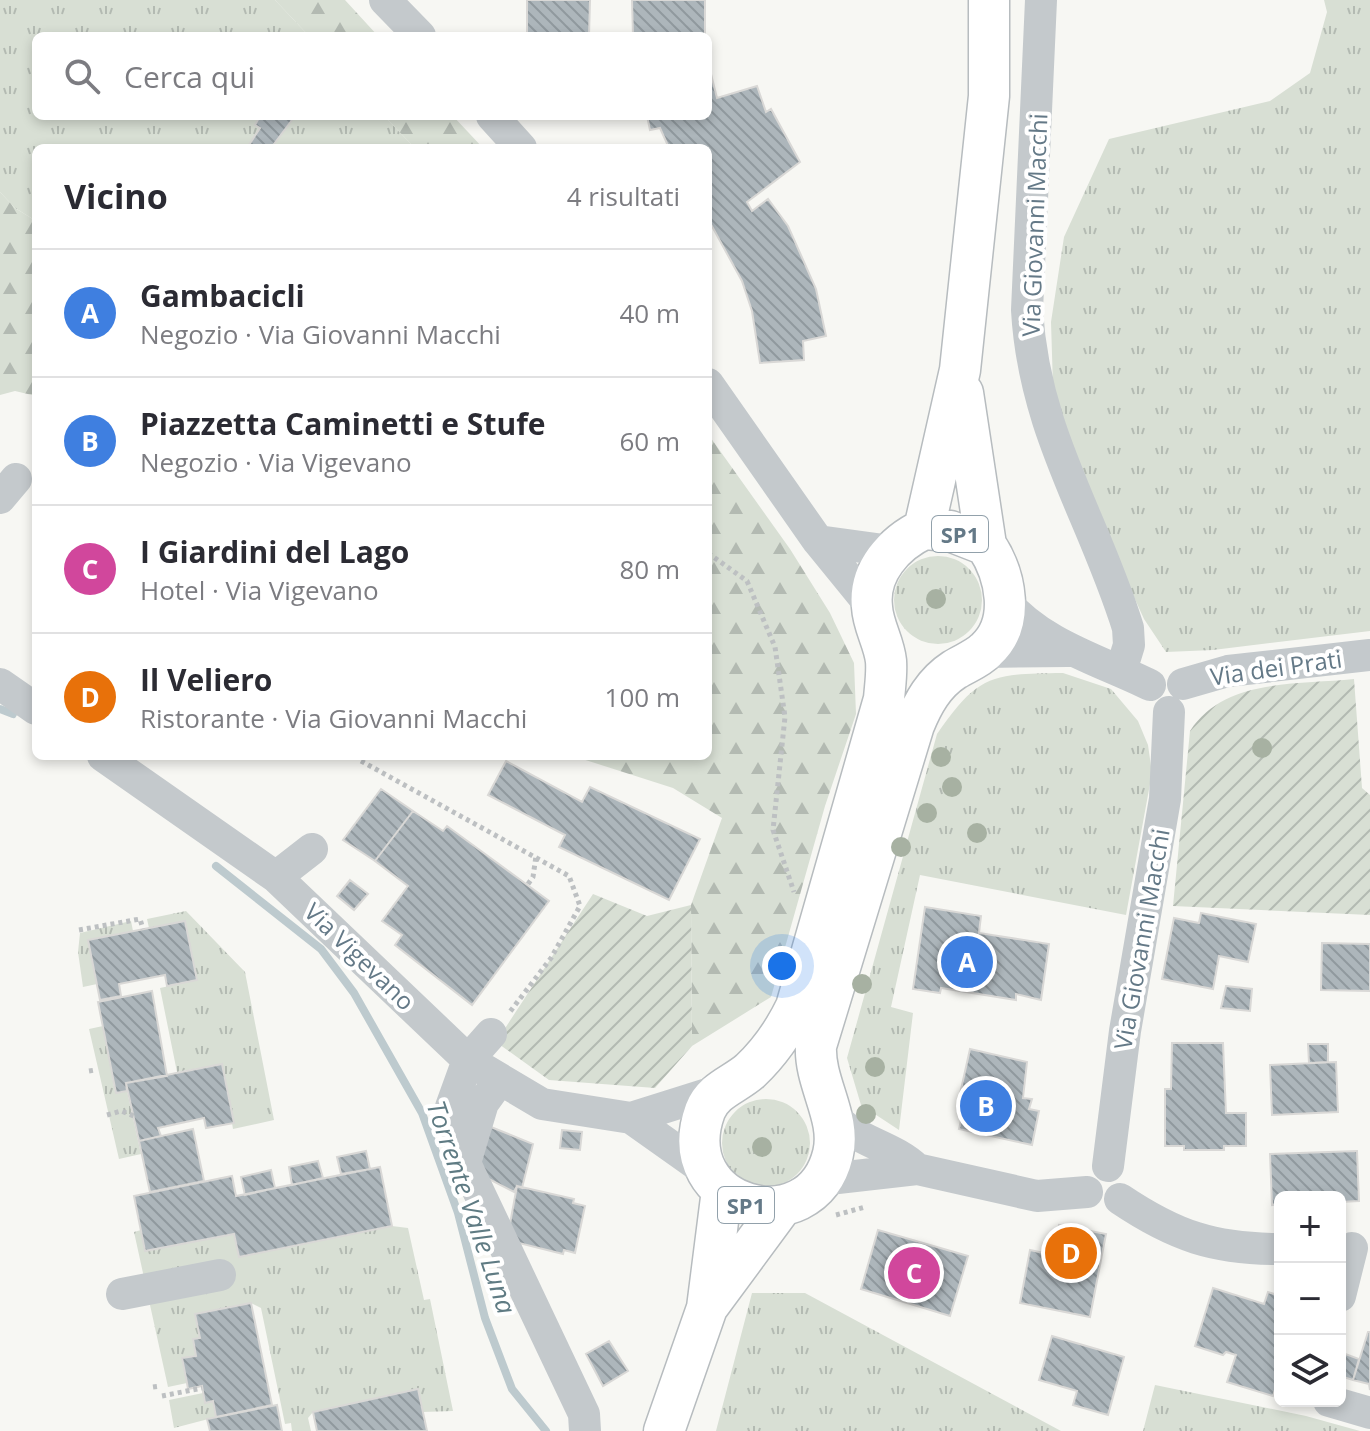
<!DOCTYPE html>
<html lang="it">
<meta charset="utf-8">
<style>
:root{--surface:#fff;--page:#f7f7f7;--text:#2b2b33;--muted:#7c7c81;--line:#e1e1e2;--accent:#f0431a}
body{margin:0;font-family:"Open Sans",sans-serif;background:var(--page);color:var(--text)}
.controls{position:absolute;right:24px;bottom:24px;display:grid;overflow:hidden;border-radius:12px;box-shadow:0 4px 12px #0003}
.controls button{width:72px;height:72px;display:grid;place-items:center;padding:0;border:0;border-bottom:2px solid var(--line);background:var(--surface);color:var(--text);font:40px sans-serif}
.you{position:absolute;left:782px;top:966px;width:28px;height:28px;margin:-20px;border:6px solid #fff;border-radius:50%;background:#1a73e8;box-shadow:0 0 0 12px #1a73e833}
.badge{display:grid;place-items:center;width:52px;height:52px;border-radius:50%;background:var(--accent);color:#fff;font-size:26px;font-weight:700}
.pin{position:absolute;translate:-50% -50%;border:4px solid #fff;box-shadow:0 2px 8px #0006}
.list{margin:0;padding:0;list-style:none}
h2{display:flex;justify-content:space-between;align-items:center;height:104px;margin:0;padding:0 32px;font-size:34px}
h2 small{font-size:26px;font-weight:400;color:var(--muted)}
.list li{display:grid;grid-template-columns:52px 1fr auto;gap:24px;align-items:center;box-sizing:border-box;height:128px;padding:0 32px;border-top:2px solid var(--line)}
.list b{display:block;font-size:30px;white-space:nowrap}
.list p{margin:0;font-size:26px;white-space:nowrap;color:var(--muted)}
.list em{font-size:26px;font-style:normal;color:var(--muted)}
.icon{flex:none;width:44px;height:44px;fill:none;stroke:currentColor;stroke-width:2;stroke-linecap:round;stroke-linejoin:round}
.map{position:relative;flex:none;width:1370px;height:1431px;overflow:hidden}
.search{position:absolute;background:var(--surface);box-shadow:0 4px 12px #0003;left:32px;top:32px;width:680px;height:88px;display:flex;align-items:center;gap:20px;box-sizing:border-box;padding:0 28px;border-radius:12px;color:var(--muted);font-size:30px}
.panel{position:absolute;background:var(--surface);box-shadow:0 4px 12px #0003;left:32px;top:144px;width:680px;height:616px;border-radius:12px}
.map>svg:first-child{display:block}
</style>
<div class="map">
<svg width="1370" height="1431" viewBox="0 0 1370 1431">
<defs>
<pattern id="grass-tufts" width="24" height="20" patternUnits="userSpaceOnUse" patternTransform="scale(2)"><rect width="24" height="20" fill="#d8dfd4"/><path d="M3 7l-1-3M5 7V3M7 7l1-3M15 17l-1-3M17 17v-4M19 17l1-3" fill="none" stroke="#b3bab2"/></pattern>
<pattern id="forest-firs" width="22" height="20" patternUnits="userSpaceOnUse" patternTransform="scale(2)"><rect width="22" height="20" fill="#d8dfd4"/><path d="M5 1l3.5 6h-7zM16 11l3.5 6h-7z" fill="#b3bab2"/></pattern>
<pattern id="garden-furrows" width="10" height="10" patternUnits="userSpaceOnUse" patternTransform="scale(2)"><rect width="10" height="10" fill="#d8dfd4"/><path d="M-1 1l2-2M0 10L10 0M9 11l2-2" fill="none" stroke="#b3bab2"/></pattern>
<pattern id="building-back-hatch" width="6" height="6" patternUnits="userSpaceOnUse" patternTransform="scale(2)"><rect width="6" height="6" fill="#adb6bb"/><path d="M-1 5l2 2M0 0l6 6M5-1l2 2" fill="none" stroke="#90999e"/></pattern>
</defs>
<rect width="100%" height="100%" fill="#f7f7f3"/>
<path fill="url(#grass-tufts)" d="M0 0H275L309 36H36V116H384L415 148H36V221L15 208 0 192Z
M1324 0H1370V631L1213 650 1166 652 1144 619 1094 509 1053 387 1051 322 1064 237 1109 139 1270 101 1310 73 1327 12Z
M894 600a44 44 0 1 1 88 0a44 44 0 1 1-88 0Z
M1063 673 1111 689 1138 721 1148 745 1152 773 1126 915 920 875 891 1007 913 1013 899 1130 861 1105 847 1058 937 734C979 674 991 674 1063 673Z
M186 911 245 972 274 1120 233 1129 222 1064 177 1072 160 988 197 980 185 922 149 928 147 919Z
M131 921 133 931 88 940 97 984 83 987 78 952 80 933Z
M103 1026 115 1092 127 1091 141 1154 119 1159 89 1029Z
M722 1143a44 44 0 1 1 88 0a44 44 0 1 1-88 0Z
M392 1226 408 1228 424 1300 430 1299 453 1411 423 1412 418 1389 313 1412 308 1418 311 1431H292L291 1423 285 1424 261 1308 251 1303 195 1314 200 1338 193 1339 196 1356 182 1359 187 1383 168 1387 134 1232 141 1230 146 1251 234 1234 239 1257Z
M752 1293H805L1061 1431H716Z
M1155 1385 1306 1416 1360 1431H1143Z
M203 1393 206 1403 213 1401 216 1417 174 1428 169 1400Z"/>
<path fill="url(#forest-firs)" d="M275 0H345L378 36H309Z
M384 116H453L483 148H415Z
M0 192 15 208 36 221V396L15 391 0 395Z
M708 434 790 549 830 613 854 663 856 714 825 806 771 997 692 1046 691 905 722 818 673 788 573 756H708Z"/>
<path fill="url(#garden-furrows)" d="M1354 679 1362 788 1370 795V915L1173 906 1190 731C1224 678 1297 685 1354 679Z
M593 894 647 916 691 905 692 1046 655 1088 549 1080 496 1042Z"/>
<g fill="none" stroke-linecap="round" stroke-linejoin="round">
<path stroke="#bdcace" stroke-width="8" d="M0 709 13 714
M216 866 321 949 354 993 422 1113 458 1213 485 1318 512 1389 546 1431"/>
</g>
<path fill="url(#building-back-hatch)" stroke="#d9d8d6" stroke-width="2" d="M527 0H590L589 36H527Z
M632 0H705V36H633Z
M708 62 717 98 757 86 766 112 771 109 800 162 747 202 752 211 768 199 788 226 816 289 826 336 803 341 804 360 760 363 752 311 742 281 708 219 711 211 708 148H669L660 128 650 130 647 116H708Z
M260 116H295L271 148H247L260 128 255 125Z
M506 761 582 802 590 787 700 839 669 900 559 847 565 835 488 795Z
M381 789 413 811 375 861 343 840Z
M413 811 443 831 447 826 549 901 472 1005 395 945 402 935 382 921 408 886 375 861Z
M350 880 368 894 354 910 337 896Z
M925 907 981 916 979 933 1049 944 1041 1000 1016 994V1000L941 988 940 993 913 989Z
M1201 913 1256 924 1248 962 1219 956 1213 989 1162 979 1174 918 1199 923Z
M185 921 197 980 167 986 165 975 119 984 121 996 100 1000 88 940Z
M1322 943 1370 944V991L1321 990Z
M1226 986 1252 989 1250 1011 1221 1008Z
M152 991 167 1076 126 1083 127 1091 116 1093 98 1002Z
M1172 1043H1223L1226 1113H1246V1146H1224V1150H1184V1146H1165V1089H1171Z
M1308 1044H1328V1062L1309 1063Z
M970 1049 1027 1062 1023 1098 1032 1099 1029 1109 1039 1111 1032 1145 959 1129 967 1095 960 1094Z
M1336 1062 1338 1112 1272 1115 1270 1065Z
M222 1064 234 1123 206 1128 204 1118 158 1128 161 1136 139 1141 126 1083Z
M486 1125 533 1144 522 1188 517 1186 514 1192 479 1174Z
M193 1129 204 1181 150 1192 139 1141Z
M562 1130 582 1132 580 1150 560 1148Z
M366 1151 370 1169 341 1174 337 1157Z
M1357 1151 1359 1201 1340 1202V1197H1280V1204L1272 1205 1270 1154Z
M318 1161 323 1178 292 1185 289 1167Z
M380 1167 392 1226 239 1257 234 1234 145 1251 134 1196 232 1176 236 1196Z
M271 1170 275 1188 245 1195 241 1177Z
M517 1186 574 1199 573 1203 585 1206 575 1253 564 1250 563 1254 507 1240Z
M1059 1225 1106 1234 1090 1317 1020 1303 1030 1250 1053 1255Z
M878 1230 968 1256 950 1316 861 1289Z
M1213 1288 1264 1304 1268 1292 1280 1296V1374L1273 1396 1227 1382 1236 1355 1226 1352 1223 1355 1195 1346Z
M251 1303 272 1405 216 1417 213 1401 205 1403 202 1386 188 1389 187 1383 182 1358 196 1356 193 1339 200 1338 195 1314Z
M1368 1332H1370V1390L1369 1384 1353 1380Z
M1052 1336 1124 1357 1108 1415 1073 1405 1077 1391 1039 1380Z
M609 1341 628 1371 603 1386 586 1354Z
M1340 1352 1359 1359 1353 1380 1340 1376Z
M418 1389 427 1431H317L313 1412Z
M277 1405 282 1431H210L207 1419Z"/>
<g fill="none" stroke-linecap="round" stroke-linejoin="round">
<defs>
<path id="major" d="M963 393 986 545
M924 529 950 531 986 545C1006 575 1016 623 986 650 977 659 965 663 954 670 934 683 923 703 914 725L816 1046C814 1083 842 1118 833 1154 811 1246 670 1208 705 1111 713 1090 734 1085 750 1071 770 1052 784 1032 796 1007L884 699C885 686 887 674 886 661 884 642 873 626 872 607 868 572 894 543 924 529Z
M924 529 960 370 989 96V0
M709 1305 782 1206
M664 1431 707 1308 722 1190"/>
</defs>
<use href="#major" stroke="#b7bcbf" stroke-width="43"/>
<path stroke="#bdc0c2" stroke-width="5" stroke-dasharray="4 4" stroke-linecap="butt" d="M708 553 747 581 775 647 785 717 773 830 794 892
M361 761 569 876 580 906 551 958 509 1013
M528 884 533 877 536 856
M79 930 140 919 143 929
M89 1071 95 1070
M107 1115 121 1111 134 1116
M836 1215 865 1207
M153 1387 160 1386
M162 1396 202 1388"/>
<path stroke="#c4c9cc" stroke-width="32" d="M385 0 420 36
M1041 0 1027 310C1034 433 1093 515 1128 628L1129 645 1121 671
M492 116 521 148
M708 384 818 541 871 606
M0 498 16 479
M818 541 891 551
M1004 600C1042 645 1099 660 1150 685
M984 652 1068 651
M0 684 36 709
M1183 684 1228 671 1370 655
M103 756 276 877 468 1060 542 1104 631 1118 720 1090
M276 877 312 849
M491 1034 468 1060 451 1107 465 1163 584 1414 585 1431
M829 1110C851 1142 890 1143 917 1169
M631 1118 710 1174
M465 1163 483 1103 499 1081
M1108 1166 1125 1031 1165 799 1169 712
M820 1180 917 1169 1037 1196 1087 1192
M1120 1199C1175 1236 1214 1249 1280 1249
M122 1294 220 1275
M1340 1296 1352 1248
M1329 1401 1370 1413"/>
<use href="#major" stroke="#fff" stroke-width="40"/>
</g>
<g fill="#a7b1a2">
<circle cx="936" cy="599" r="10"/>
<circle cx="1262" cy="748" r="10"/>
<circle cx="941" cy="757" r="10"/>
<circle cx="952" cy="787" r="10"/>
<circle cx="927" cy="813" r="10"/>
<circle cx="977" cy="833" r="10"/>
<circle cx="901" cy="847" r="10"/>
<circle cx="862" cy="984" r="10"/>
<circle cx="875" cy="1067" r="10"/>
<circle cx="866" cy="1114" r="10"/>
<circle cx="762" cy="1147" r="10"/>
</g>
<g text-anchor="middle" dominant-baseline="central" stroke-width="8" stroke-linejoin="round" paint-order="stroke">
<g fill="#fff" stroke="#92a1ab" stroke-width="2">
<rect x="932" y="516" width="56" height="36" rx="6"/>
<rect x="718" y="1187" width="56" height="36" rx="6"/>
</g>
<g font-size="22" font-weight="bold" fill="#647987">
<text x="960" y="534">SP1</text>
<text x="746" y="1205">SP1</text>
</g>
<g font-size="24" fill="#647987" stroke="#fff">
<text transform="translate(1034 225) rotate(-88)">Via Giovanni Macchi</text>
<text transform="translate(1276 667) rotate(-8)">Via dei Prati</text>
<text transform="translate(1141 939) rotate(-80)">Via Giovanni Macchi</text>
<text transform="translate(360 956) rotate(44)">Via Vigevano</text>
</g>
<g font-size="26" font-style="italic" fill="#5f7b83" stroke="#fff">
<text transform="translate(472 1207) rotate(71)">Torrente Valle Luna</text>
</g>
</g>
</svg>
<div class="controls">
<button>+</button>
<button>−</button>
<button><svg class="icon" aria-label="layers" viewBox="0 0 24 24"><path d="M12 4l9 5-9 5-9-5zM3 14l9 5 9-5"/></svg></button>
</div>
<div class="you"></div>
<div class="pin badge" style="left:967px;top:962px;background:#3f7fe0">A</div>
<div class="pin badge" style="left:986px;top:1106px;background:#3f7fe0">B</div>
<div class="pin badge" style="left:914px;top:1273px;background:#d1479c">C</div>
<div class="pin badge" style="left:1071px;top:1253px;background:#e8710a">D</div>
<div class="search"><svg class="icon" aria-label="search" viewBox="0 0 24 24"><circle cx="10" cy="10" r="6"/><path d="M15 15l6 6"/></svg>Cerca qui</div>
<section class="panel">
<h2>Vicino<small>4 risultati</small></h2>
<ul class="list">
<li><span class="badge" style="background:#3f7fe0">A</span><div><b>Gambacicli</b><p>Negozio · Via Giovanni Macchi</p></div><em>40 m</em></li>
<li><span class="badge" style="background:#3f7fe0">B</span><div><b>Piazzetta Caminetti e Stufe</b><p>Negozio · Via Vigevano</p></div><em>60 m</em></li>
<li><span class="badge" style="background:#d1479c">C</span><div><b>I Giardini del Lago</b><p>Hotel · Via Vigevano</p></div><em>80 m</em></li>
<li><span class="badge" style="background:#e8710a">D</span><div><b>Il Veliero</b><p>Ristorante · Via Giovanni Macchi</p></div><em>100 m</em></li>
</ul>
</section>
</div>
